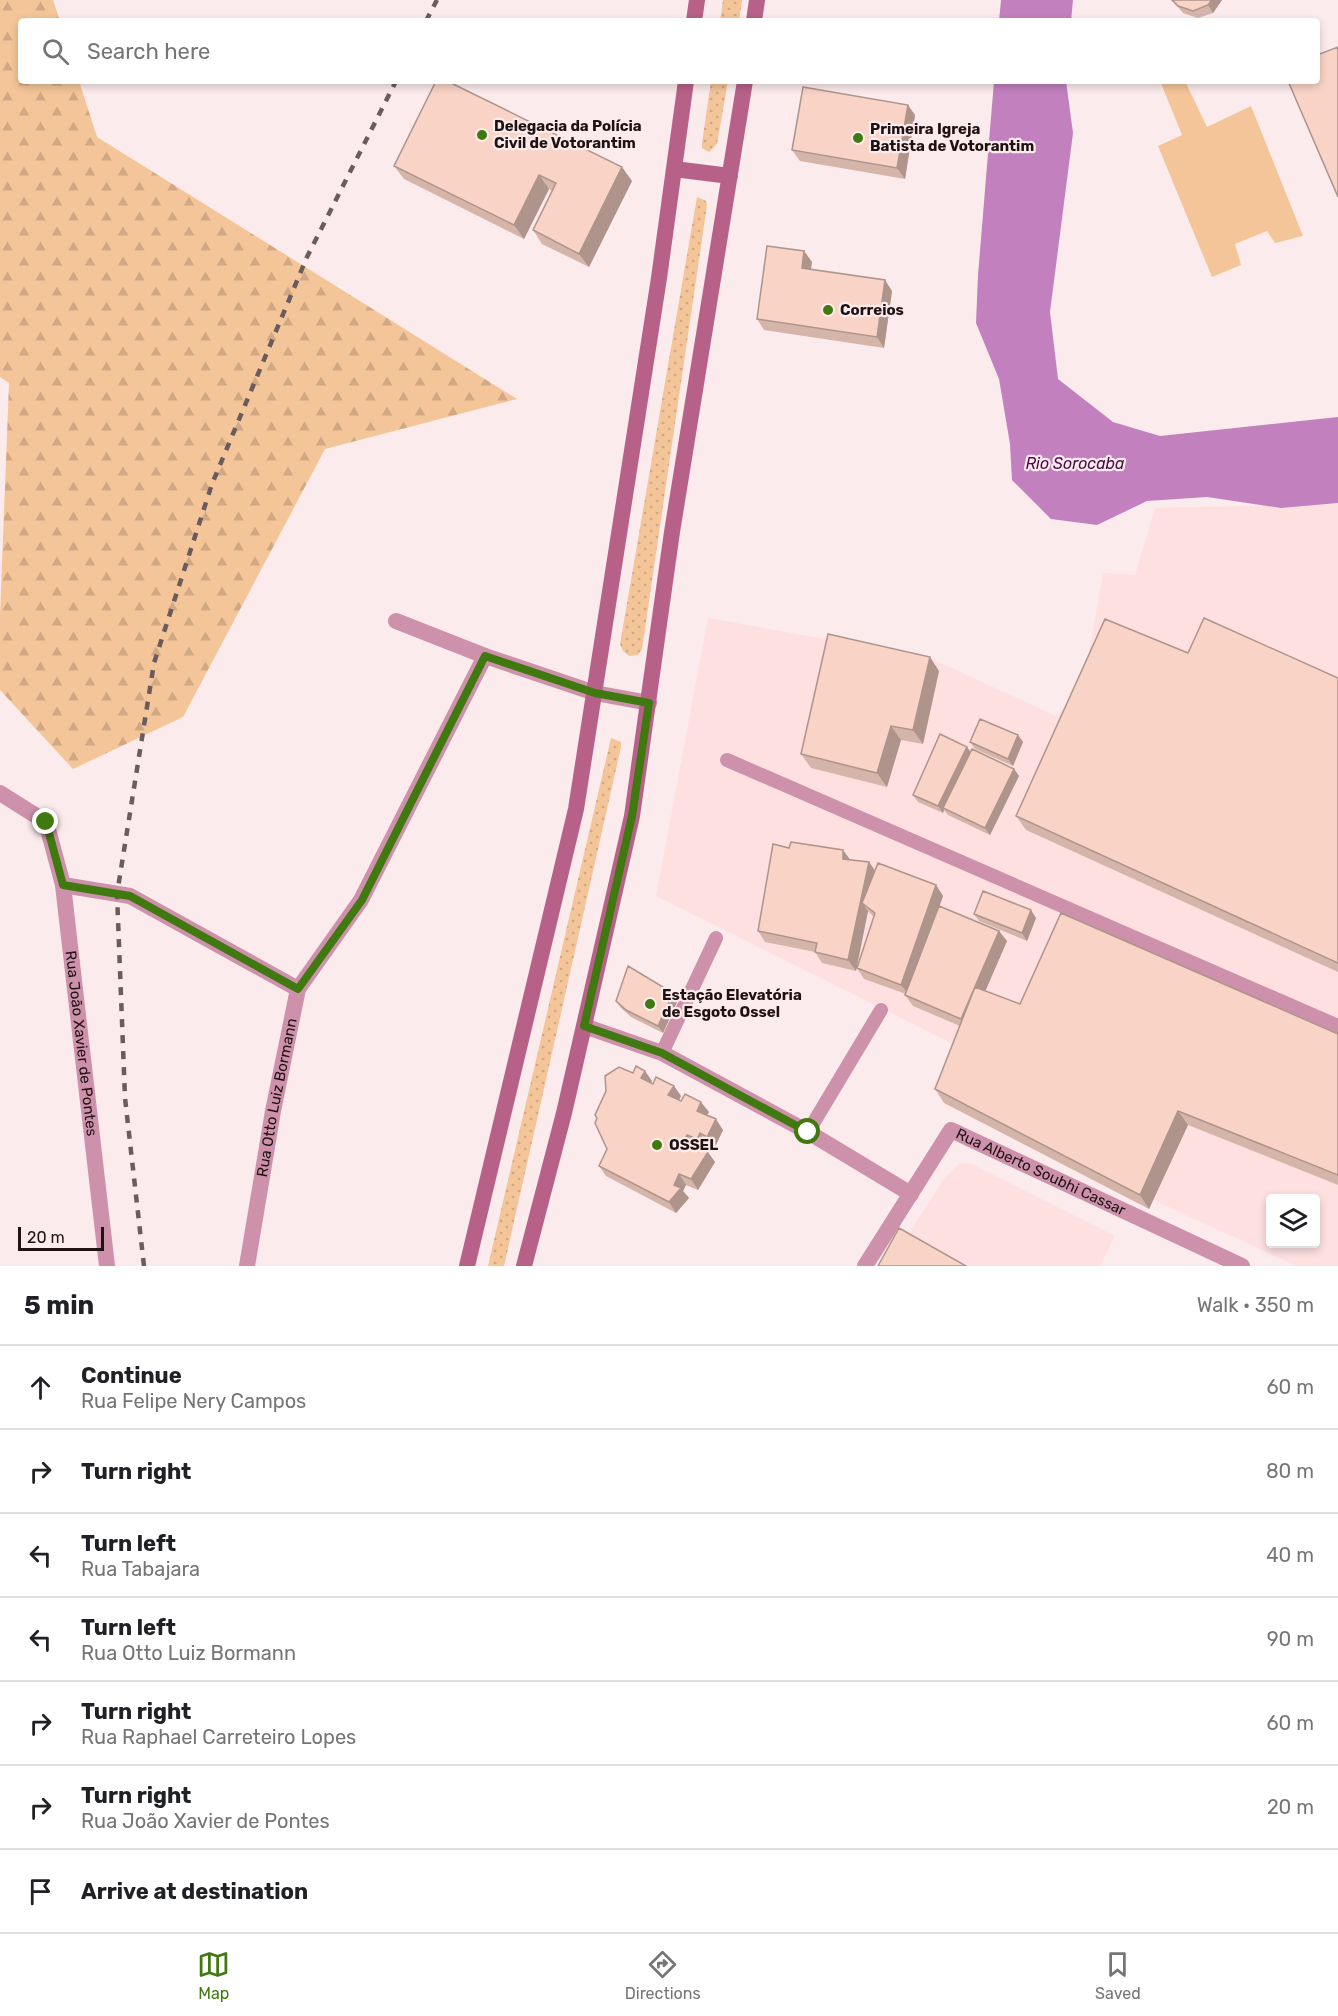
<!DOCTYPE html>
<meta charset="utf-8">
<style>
:root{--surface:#fff;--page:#f2f2f2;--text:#202124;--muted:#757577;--line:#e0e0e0;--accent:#3f790f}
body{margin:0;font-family:Rubik,sans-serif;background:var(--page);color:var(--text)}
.controls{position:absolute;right:18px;bottom:18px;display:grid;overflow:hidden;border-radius:6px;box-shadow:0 3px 9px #0003}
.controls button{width:54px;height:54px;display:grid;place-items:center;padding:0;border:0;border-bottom:2px solid var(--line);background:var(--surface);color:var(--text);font:30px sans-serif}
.scale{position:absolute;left:18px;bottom:15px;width:86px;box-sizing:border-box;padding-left:6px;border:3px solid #201213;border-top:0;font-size:16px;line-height:21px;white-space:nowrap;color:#201213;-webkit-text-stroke:4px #fcebec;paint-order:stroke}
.stop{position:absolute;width:18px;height:18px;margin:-14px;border:4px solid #3f790f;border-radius:50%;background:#fff}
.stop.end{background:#3f790f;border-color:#fff;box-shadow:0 2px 6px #0008}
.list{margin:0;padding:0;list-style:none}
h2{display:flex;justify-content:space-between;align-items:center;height:78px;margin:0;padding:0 24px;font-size:26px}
h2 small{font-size:20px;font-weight:400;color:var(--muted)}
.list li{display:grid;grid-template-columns:39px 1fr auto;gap:18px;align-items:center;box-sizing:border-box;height:84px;padding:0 24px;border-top:2px solid var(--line)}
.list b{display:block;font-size:22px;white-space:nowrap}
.list p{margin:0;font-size:20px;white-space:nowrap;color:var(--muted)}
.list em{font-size:20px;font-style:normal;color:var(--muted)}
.icon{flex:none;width:33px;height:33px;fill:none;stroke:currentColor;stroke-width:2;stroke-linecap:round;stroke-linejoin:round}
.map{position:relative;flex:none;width:1338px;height:1266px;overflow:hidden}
.search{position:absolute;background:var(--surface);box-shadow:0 3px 9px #0003;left:18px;right:18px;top:18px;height:66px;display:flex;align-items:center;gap:15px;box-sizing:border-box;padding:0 21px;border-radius:6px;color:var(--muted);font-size:22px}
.sheet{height:666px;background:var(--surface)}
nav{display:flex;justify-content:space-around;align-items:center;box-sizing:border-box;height:84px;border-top:2px solid var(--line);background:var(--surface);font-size:16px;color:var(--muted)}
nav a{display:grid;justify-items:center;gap:3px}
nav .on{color:var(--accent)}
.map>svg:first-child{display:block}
</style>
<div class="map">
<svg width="1338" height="1266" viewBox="0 0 1338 1266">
<defs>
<pattern id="grass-dots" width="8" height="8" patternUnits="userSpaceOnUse" patternTransform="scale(1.5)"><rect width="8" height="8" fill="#f4c599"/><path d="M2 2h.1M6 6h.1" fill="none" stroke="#d1a883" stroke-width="1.8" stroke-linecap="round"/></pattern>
<pattern id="forest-firs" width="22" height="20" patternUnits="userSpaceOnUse" patternTransform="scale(1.5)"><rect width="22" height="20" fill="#f4c599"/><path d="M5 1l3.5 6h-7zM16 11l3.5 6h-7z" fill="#d1a883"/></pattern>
</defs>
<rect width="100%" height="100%" fill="#fcebec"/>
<path fill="#fee0e1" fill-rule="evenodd" d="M1338 504V1266H1297L1181 1213 931 1089 959 1047 656 896 708 618 930 658 1056 716 1083 687 1103 573 1135 575 1155 508ZM1270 1198H1316V1244H1270Z
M970 1163 1115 1236 1100 1266H888L945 1177 959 1164Z"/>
<path fill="url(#grass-dots)" d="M723 0H742L739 21H720Z
M711 81H728L717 144 709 152 702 148V143Z
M697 197 706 201 707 205 642 649 638 655 629 656 623 651 620 644Z
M611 738 621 742V747L504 1266H488Z"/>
<path fill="url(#forest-firs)" d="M0 0H53L60 21H21V81H79L97 137 517 399 325 449 183 717 73 769 0 690V616L9 383 0 377Z"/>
<path fill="#f4c599" d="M1160 81H1185L1207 127 1251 106 1303 236 1275 243 1267 231 1235 244 1241 265 1212 277 1158 146 1182 135Z"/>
<path fill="#c280bf" d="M1001 0H1073L1071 21H999Z
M994 81H1066L1073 133 1050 312 1058 379 1113 422 1160 436 1338 417V503L1281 508 1207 497 1147 501 1097 525 1051 519 1012 480 1010 444 999 379 976 323 978 275Z"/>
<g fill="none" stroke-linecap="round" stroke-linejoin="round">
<path stroke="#cd91ab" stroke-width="14" d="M727 760 1338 1026
M662 1053 716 938
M808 1132 881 1010"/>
<g stroke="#cd91ab" stroke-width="16">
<path d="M396 621 485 656 595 693 649 703"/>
<path id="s1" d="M0 793 46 822 63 885 67 920 107 1266"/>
<path d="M63 885 130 896 298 989"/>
<path d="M584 1026 662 1053 808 1132 911 1194"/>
<path id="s2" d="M247 1266 273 1111 298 989 361 900 485 656"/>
<path id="s3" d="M865 1266 951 1130 1242 1266"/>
</g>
<path stroke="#b76189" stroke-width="16" d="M694 21 697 0
M754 21 757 0
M674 169 730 176
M467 1266 576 809 659 278 686 81
M524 1266 564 1113 632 816 672 532 745 81"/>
<path stroke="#6a5b5c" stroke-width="4.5" stroke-dasharray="8 8" stroke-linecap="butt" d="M426 21 437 0
M144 1266 125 1098 117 894 154 663 212 484 307 257 396 81"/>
</g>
<path fill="#d5b5aa" d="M1172 0H1222L1213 13 1198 18 1183 13Z
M915 115 905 179 800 161 792 150Z
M394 166 632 181 589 267 542 244 533 230 552 191 549 189 524 239 404 179Z
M804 251 812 262 811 269 892 291 884 348 764 330 757 319Z
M1188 653 1338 678V972L1026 830 1016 816Z
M939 671 923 744 901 740 887 787 811 768 801 754Z
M1018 735 1023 742 1013 766 975 749 970 742Z
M967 747 971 753 1014 769 1019 776 990 835 948 815 944 810 943 813 918 802 913 795Z
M843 850 850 860 869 862 875 871 936 885 943 896 939 906 1007 941 985 991 1020 1004 1338 1034V1185L1188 1125 1149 1209 944 1103 935 1089 960 1026 913 1006 905 995 906 994 864 979 857 968 874 917 868 911 856 971 822 963 815 952 765 942 758 931Z
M974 914 1036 918 1027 941 979 921Z
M678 1000 663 1033 631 1017 621 1008 616 1001Z
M633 1073 652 1081 651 1084H653L674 1086 681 1096 679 1100 709 1112 707 1115 723 1130 715 1147 707 1144 704 1150 715 1162 698 1190 686 1185 683 1191 689 1198 676 1213 606 1176 599 1166 607 1149 597 1118 606 1091Z"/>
<path fill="#ae948b" d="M1212 0H1222L1213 13 1208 5Z
M908 105 915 115 905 179 897 168Z
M622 167 632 181 589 267 579 254Z
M539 175 549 189 524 239 514 225Z
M804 251 812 262 809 279 802 268Z
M885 280 892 291 884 348 877 337Z
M930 657 939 671 923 744 913 730Z
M891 726 901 740 887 787 877 773Z
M1018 735 1023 742 1013 766 1008 759Z
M967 747 972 754 943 808 944 810 943 813 938 806Z
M1014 769 1019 776 990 835 985 828Z
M843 850 851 861 843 859Z
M869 862 876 872 862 903 868 911 856 971 848 960Z
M936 885 943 896 909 995 901 985Z
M1031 910 1036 918 1027 941 1022 933Z
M999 931 1007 941 969 1029 961 1019Z
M673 993 678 1000 663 1033 658 1026Z
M645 1071 652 1081 648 1089 641 1078Z
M674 1086 681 1096 676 1106 668 1095Z
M701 1102 709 1112 704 1121 697 1111Z
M1178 1111 1188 1125 1149 1209 1140 1195Z
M716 1119 723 1130 715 1147 707 1137Z
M700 1133 707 1144 704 1150 697 1139Z
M687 1135 695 1145 685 1139Z
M708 1152 715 1162 698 1190 691 1179Z
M679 1174 686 1185 683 1191 689 1198 676 1213 669 1202 674 1185Z"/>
<path fill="#f8d3c6" stroke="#ae948b" stroke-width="1.5" d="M1172 0H1212L1208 5 1193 11 1178 6Z
M1338 47V197L1288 81H1317V55Z
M436 81H447L622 167 579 254 533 230 556 183 539 175 514 225 394 166Z
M803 87 908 105 897 168 792 150Z
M767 246 804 251 802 268 885 280 877 337 757 319Z
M1204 618 1338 678V963L1016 816 1105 619 1188 653Z
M828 634 930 657 913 730 891 726 877 773 801 754Z
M980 719 1018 735 1008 759 970 742Z
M940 734 967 747 938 806 913 795Z
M972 749 1014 769 985 828 943 808Z
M791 842 843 850V859L869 862 848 960 815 952 817 943 758 931 773 844 789 848Z
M878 863 936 885 901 985 857 968 875 913 862 903Z
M983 891 1031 910 1022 933 974 914Z
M939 906 999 931 961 1019 905 995Z
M1061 913 1338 1034V1175L1178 1111 1140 1195 935 1089 975 987 1020 1004Z
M628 966 673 993 658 1026 626 1010 616 1001Z
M636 1066 645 1071 641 1078 653 1084 656 1077 674 1086 668 1095 681 1101 685 1094 701 1102 697 1111 716 1119 707 1137 700 1133 697 1139 687 1135 685 1139 708 1152 691 1179 679 1174 674 1185 681 1188 669 1202 599 1166 607 1149 595 1123 597 1118 595 1115 606 1091 605 1076 619 1067 633 1073Z
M899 1228 966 1266H878Z"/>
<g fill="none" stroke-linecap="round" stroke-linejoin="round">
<path stroke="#3f790f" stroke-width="8" d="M46 822 63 885 130 896 298 989 362 900 485 656 595 693 649 703 632 816 584 1026 662 1053 808 1132"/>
</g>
<g fill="#3f790f" stroke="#fcebec" stroke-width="2">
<circle cx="482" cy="135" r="6"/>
<circle cx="858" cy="138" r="6"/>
<circle cx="828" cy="310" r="6"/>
<circle cx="650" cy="1004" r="6"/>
<circle cx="657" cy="1145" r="6"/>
</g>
<g text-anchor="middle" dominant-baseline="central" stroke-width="4.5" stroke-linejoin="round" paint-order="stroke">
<g font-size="15" font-weight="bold" fill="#201213" stroke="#fcebec" text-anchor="start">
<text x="494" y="126">Delegacia da Polícia<tspan x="494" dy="17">Civil de Votorantim</tspan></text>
<text x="870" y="129">Primeira Igreja<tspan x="870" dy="17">Batista de Votorantim</tspan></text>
<text x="840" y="310">Correios</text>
<text x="662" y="995">Estação Elevatória<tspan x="662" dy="17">de Esgoto Ossel</tspan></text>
<text x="669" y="1145">OSSEL</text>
</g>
<g font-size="15" fill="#201213" stroke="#fcebec">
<text stroke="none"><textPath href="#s1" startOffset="279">Rua João Xavier de Pontes</textPath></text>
<text stroke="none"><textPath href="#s2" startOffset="171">Rua Otto Luiz Bormann</textPath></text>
<text stroke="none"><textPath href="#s3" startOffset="260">Rua Alberto Soubhi Cassar</textPath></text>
</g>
<g font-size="16" font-style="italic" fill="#490d49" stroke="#fcebec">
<text x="1075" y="463">Rio Sorocaba</text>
</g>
</g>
</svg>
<div class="controls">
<button><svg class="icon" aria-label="layers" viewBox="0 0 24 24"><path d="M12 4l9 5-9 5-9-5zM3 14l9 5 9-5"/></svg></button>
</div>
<div class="scale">20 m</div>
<div class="stop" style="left:808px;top:1132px"></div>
<div class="stop end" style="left:46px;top:822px"></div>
<div class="search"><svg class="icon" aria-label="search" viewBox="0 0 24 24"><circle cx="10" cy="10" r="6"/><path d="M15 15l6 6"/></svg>Search here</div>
</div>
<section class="sheet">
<h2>5 min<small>Walk · 350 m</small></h2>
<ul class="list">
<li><svg class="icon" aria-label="ahead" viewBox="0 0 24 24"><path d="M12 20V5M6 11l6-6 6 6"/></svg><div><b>Continue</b><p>Rua Felipe Nery Campos</p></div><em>60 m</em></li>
<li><svg class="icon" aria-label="right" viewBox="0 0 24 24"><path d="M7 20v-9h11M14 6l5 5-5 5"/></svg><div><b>Turn right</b></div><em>80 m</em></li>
<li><svg class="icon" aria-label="left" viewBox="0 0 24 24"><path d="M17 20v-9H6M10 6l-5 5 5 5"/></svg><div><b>Turn left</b><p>Rua Tabajara</p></div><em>40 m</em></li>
<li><svg class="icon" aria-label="left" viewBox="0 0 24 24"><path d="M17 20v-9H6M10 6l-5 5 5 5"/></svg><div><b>Turn left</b><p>Rua Otto Luiz Bormann</p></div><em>90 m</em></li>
<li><svg class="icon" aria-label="right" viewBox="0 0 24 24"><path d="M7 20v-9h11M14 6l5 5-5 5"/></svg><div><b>Turn right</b><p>Rua Raphael Carreteiro Lopes</p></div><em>60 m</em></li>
<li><svg class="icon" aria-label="right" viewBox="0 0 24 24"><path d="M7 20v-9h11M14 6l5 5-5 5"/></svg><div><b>Turn right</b><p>Rua João Xavier de Pontes</p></div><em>20 m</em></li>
<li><svg class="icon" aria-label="arrive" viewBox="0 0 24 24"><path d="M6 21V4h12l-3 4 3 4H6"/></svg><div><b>Arrive at destination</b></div></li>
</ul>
</section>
<nav>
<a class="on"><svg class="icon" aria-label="map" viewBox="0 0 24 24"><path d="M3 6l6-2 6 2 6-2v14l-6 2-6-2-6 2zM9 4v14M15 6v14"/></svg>Map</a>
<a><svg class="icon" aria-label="directions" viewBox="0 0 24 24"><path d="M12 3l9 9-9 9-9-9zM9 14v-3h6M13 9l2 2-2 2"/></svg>Directions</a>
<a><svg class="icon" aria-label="saved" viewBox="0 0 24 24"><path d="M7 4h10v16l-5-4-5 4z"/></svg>Saved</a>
</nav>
